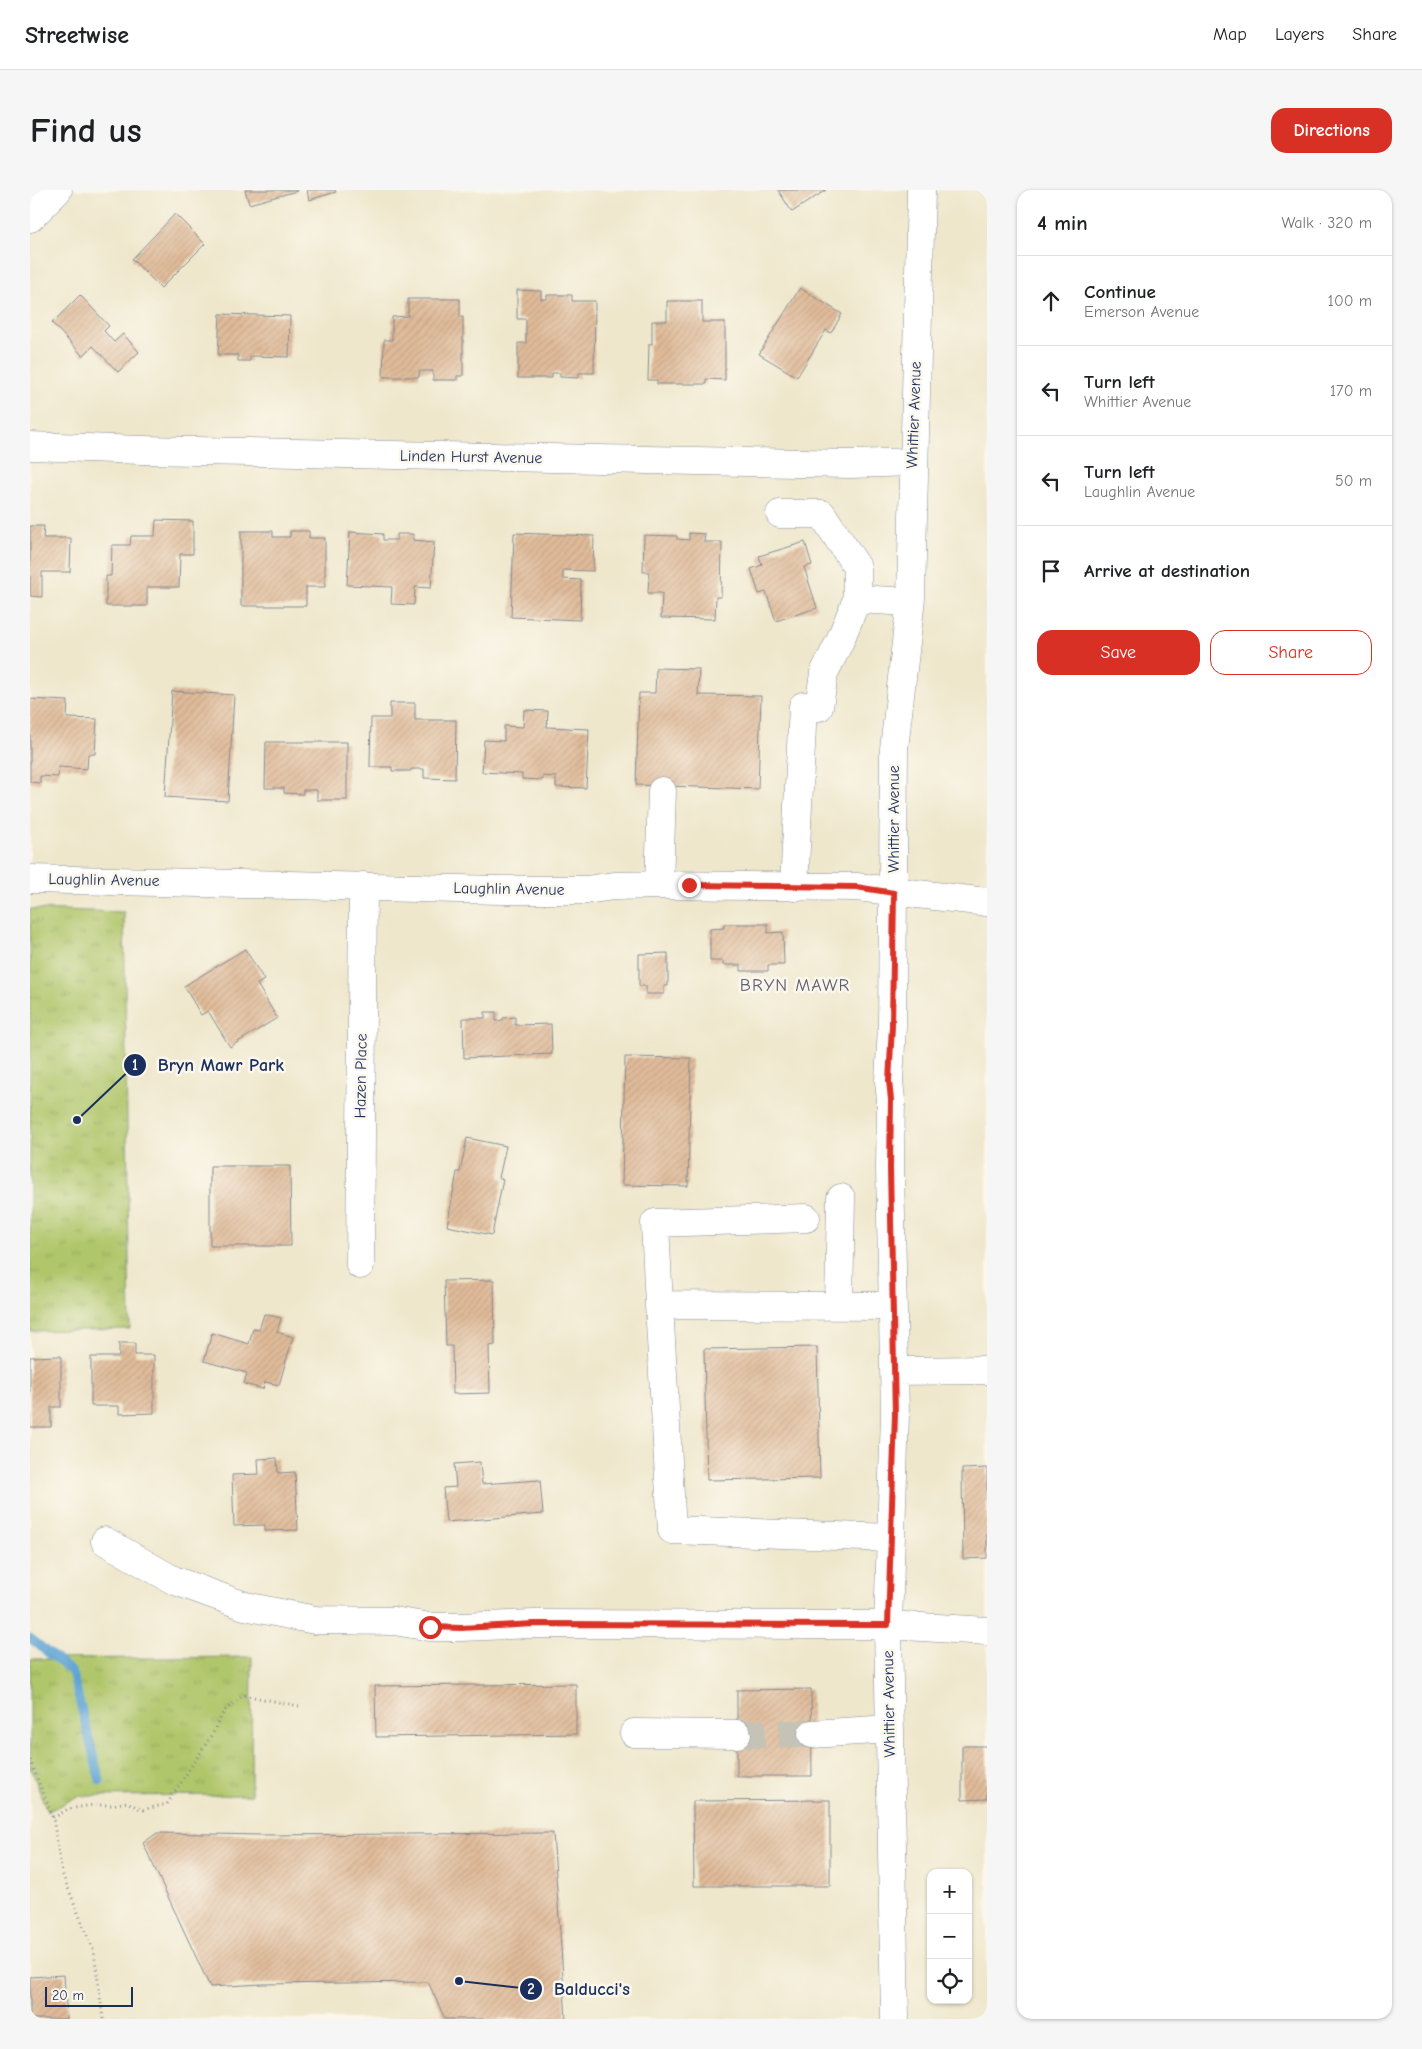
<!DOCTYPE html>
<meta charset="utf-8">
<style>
:root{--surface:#fff;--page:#f6f6f6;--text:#202124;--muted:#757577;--line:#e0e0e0;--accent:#d93025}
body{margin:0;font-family:"Comic Neue",sans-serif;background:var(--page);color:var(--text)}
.controls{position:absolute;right:15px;bottom:15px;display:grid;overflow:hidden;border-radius:10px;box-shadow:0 1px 4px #0004}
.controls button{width:45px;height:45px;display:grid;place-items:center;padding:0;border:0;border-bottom:1px solid var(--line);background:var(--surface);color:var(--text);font:25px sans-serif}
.scale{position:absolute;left:15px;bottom:12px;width:88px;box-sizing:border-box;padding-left:5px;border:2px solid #1b2f5e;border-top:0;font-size:14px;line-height:18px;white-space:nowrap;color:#1b2f5e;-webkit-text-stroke:4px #fbf7ec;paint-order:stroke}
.stop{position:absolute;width:15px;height:15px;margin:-11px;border:4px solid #d93025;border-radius:50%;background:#fff}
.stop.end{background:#d93025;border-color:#fff;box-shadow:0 1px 5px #0008}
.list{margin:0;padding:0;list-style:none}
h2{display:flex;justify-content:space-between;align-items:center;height:65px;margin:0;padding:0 20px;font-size:21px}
h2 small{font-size:16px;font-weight:400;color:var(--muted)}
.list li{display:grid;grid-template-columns:32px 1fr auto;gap:15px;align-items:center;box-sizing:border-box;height:90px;padding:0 20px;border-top:1px solid var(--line)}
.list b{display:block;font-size:19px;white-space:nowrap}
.list p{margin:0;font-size:16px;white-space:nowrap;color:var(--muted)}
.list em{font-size:16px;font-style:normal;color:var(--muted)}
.actions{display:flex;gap:10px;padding:15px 20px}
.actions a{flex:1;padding:11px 0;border:1px solid var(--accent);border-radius:15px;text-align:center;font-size:18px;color:var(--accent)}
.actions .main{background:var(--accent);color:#fff}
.icon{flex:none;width:28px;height:28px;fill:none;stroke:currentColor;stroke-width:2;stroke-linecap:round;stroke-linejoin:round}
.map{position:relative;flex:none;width:957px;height:1829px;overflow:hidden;border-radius:15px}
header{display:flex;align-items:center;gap:30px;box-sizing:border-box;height:70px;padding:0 25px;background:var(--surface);border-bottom:1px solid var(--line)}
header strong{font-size:24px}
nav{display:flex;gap:28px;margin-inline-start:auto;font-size:18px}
.intro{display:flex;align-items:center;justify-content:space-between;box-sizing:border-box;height:120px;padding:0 30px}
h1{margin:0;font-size:35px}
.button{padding:12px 22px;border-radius:15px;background:var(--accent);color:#fff;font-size:18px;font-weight:700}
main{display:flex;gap:30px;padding:0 30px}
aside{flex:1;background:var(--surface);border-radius:15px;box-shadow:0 1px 4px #0004}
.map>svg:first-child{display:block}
</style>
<header>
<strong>Streetwise</strong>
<nav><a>Map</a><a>Layers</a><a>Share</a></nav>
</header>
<div class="intro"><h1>Find us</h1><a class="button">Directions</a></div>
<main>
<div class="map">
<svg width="957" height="1829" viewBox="0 0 957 1829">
<defs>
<pattern id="grass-tufts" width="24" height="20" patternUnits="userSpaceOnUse" patternTransform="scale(1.25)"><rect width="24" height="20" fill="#b0c66b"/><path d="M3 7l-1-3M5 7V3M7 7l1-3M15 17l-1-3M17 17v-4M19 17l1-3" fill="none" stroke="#97aa5f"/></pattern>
<pattern id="building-hatch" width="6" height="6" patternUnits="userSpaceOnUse" patternTransform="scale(1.25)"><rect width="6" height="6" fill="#e0bb99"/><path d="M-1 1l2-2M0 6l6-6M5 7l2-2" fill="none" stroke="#c0a186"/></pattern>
</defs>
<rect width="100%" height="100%" fill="#fbf7ec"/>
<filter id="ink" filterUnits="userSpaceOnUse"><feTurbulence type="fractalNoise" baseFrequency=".02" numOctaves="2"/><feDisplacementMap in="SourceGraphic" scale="10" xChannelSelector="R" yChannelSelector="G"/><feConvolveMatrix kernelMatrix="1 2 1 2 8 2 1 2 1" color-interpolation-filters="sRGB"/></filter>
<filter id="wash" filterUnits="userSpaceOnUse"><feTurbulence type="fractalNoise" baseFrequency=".0096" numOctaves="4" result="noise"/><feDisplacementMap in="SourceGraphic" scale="20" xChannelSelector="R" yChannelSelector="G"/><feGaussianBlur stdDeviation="1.12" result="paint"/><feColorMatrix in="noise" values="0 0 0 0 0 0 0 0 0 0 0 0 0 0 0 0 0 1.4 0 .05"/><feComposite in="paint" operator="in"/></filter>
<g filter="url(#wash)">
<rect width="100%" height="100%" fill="#efe7cc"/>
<path fill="url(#grass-tufts)" stroke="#667a64" d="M0 719 94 722 100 1139 0 1141Z
M222 1467 221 1605 48 1606 17 1622 0 1575V1469Z"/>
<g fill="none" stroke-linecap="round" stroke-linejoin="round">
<path stroke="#5ba3d2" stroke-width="9" d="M0 1448 42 1482 70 1591"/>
</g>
<g id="blocks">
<path fill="url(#building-hatch)" d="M215 0H267V1L219 14Z
M277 0H305L306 2 279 10Z
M748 0H796L762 22Z
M145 24 175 54 131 98 102 69Z
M770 98 812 124 801 143 796 140 767 187 729 164Z
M487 100 511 101V109H517V105H542V111H565L564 183H549V188L530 187V183H522V188H488V153H496V129H487Z
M50 105 79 136 74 141 84 152 93 144 109 162 88 182 63 156 53 166 22 133Z
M378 109H430V127H433V186H427V190H403V181H389V187H353L354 150H362V127L378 126Z
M637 111H672V132H695V190L676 189V194H627V190H618L619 154H622V131H637Z
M190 124 260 126 259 167 220 166V171H208V165H188Z
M126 330 163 331V364H150L149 397H117V416H76V386H81L82 355H100L101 346H125Z
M0 336H14L13 348H41L40 382H12V407L0 406Z
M211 341H243V347H260V341H279V348H295V397H276V416H211Z
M320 342 353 344V350H367V344H383V350L404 352 401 398 385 397 384 415 361 414 362 397 317 395Z
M484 343 564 346 563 381 533 380V389L551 390 550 430 481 427Z
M659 343 675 344 674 352H692L691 407H686L685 429 631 428 632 403H618L619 382H613L614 345 647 346V349L659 350Z
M775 352 782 375 774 377 787 418 746 431 736 402 729 404 721 379 732 375 729 366Z
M626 478 669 479 668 505 731 506 728 599 606 595 609 503H625Z
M142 501 204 505 198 611 135 607Z
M0 509 38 511 37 528 67 529 65 564H58L57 579 29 577 28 587 10 586V593L0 592Z
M360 513H385V530H426L425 589 394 588V579H381V581H362V577H340L341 528H360Z
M494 520 518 521 517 537 559 539 556 598 526 597V587L513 586V590L492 589V584L452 582 454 550 474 551V536L493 537Z
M236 552H317V610H287V600H273V604L254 603V598H235Z
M694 734H738V743L753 742 754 775H738V781H711V775H693V771H680V739L694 738Z
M215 759 234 790 227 794 247 828 200 857 178 821 171 825 154 796Z
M638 763V796H634V804H616V796H609V764Z
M455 822H466V831L473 830V828L485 827V835L521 834 522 864 434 868 433 828H455Z
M595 867 661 868 658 996 592 995Z
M437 948 476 956 469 988 473 989 462 1045 417 1036 427 982H430Z
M180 976H260L261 1056H180Z
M464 1090 465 1155 459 1156 460 1203 423 1204 422 1156H416L414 1091Z
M234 1124 251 1128 247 1142 263 1147 249 1195 235 1192 233 1199 214 1194 217 1183 174 1171 182 1143 219 1154 223 1139 229 1140Z
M89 1153H105V1165H124V1223L89 1224V1216H61V1167H89Z
M787 1157 790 1288 677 1290 674 1159Z
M31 1166V1217H21V1237H0V1167Z
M247 1268 248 1283 265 1282 268 1340 235 1341V1335L204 1336 202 1285 229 1284 228 1269Z
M450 1272 452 1294 510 1290 513 1324 416 1332 413 1298 426 1297 424 1274Z
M957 1278V1368L933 1369 932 1279Z
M546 1494V1544L346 1547 345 1496Z
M781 1499 782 1586H707V1500Z
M932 1556H957V1609L932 1610Z
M800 1610V1696H664L663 1611Z
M127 1643 232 1645 523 1643 536 1829H415L398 1792 232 1794 180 1797 113 1653Z
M34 1785 37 1829H0V1787Z"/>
</g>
</g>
<g filter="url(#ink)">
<use href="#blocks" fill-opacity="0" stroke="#858b95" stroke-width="1"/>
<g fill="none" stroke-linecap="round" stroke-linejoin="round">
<path stroke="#c5c2b6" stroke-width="28" stroke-dasharray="28 14" stroke-linecap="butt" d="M707 1544H782"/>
<defs>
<path id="minor" d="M0 28 28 0
M0 256 112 260 821 274 883 272
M750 324H792L827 377V409L809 453 794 483 789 517 773 516 764 697
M827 409 880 412
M0 689 471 700H556L584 696 629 695 826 697 957 712
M629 695 632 601
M330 1075 333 696
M629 1115 625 1033 776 1028
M809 1116 811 1008
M864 1181 957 1180
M861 1348 642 1340 629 1115 863 1116
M75 1351 143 1390 215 1416 285 1430 364 1431 400 1437H431L504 1434 779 1435H858L957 1441
M604 1543 707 1544
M782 1544 860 1539
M865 1829 858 1435 865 1225 860 978 861 910 859 891 862 836 864 559 881 408 891 0"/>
</defs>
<use href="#minor" stroke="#858b95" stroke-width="29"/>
<path stroke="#858b95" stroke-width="3" stroke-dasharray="1 4" stroke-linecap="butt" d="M0 1570 23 1628 32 1683 64 1762 73 1829
M23 1628 38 1619 63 1615H82L97 1612 112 1620 137 1614 183 1543 194 1521 213 1505 269 1516"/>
<use href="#minor" stroke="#fff" stroke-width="28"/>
</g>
</g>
<g fill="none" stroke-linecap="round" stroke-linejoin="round" filter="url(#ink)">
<path stroke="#d93025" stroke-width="6" d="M400 1437 431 1438 504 1434 858 1435 865 1225 860 978 861 910 859 891 862 836 864 703 826 697 659 695"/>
</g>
<g text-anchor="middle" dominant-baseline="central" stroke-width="5" stroke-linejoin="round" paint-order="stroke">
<g font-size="16" fill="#1b2f5e" stroke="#fbf7ec">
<text transform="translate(884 225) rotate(-88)">Whittier Avenue</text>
<text transform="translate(441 267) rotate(1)">Linden Hurst Avenue</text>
<text transform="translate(864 629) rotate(-90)">Whittier Avenue</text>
<text transform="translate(74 690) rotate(1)">Laughlin Avenue</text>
<text transform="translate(479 699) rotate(1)">Laughlin Avenue</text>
<text transform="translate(331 886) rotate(-89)">Hazen Place</text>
<text transform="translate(859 1514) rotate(-91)">Whittier Avenue</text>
</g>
<g font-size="18" letter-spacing="1" fill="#606073" stroke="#fbf7ec">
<text x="765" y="795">BRYN MAWR</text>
</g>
</g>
<path fill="none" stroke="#1b2f5e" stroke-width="2" d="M47 930L105 875M429 1791L501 1799"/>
<g fill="#1b2f5e" stroke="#fbf7ec" stroke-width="2">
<circle cx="47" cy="930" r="5"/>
<circle cx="429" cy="1791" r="5"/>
<circle cx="105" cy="875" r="12"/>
<circle cx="501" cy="1799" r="12"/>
</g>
<g font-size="15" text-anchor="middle" font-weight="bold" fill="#fff">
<text x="105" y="880">1</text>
<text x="501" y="1804">2</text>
</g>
<g font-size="18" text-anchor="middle" font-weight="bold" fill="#1b2f5e" stroke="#fbf7ec" stroke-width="5" stroke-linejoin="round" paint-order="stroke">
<text x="191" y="881">Bryn Mawr Park</text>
<text x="562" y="1805">Balducci's</text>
</g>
</svg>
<div class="controls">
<button>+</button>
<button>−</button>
<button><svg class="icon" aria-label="locate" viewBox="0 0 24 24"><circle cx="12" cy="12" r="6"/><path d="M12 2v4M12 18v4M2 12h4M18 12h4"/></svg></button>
</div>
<div class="scale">20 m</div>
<div class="stop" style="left:400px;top:1437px"></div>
<div class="stop end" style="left:659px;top:695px"></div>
</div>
<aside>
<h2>4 min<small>Walk · 320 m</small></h2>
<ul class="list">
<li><svg class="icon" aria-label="ahead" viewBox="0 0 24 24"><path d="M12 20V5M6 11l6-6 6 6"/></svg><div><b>Continue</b><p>Emerson Avenue</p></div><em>100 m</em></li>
<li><svg class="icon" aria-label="left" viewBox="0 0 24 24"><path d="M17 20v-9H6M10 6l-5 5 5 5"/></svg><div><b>Turn left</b><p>Whittier Avenue</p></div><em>170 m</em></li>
<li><svg class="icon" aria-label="left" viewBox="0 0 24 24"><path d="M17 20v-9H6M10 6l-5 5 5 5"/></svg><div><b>Turn left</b><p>Laughlin Avenue</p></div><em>50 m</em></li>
<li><svg class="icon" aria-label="arrive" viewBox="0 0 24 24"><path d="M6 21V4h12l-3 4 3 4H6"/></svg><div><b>Arrive at destination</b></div></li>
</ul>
<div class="actions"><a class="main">Save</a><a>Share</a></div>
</aside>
</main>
